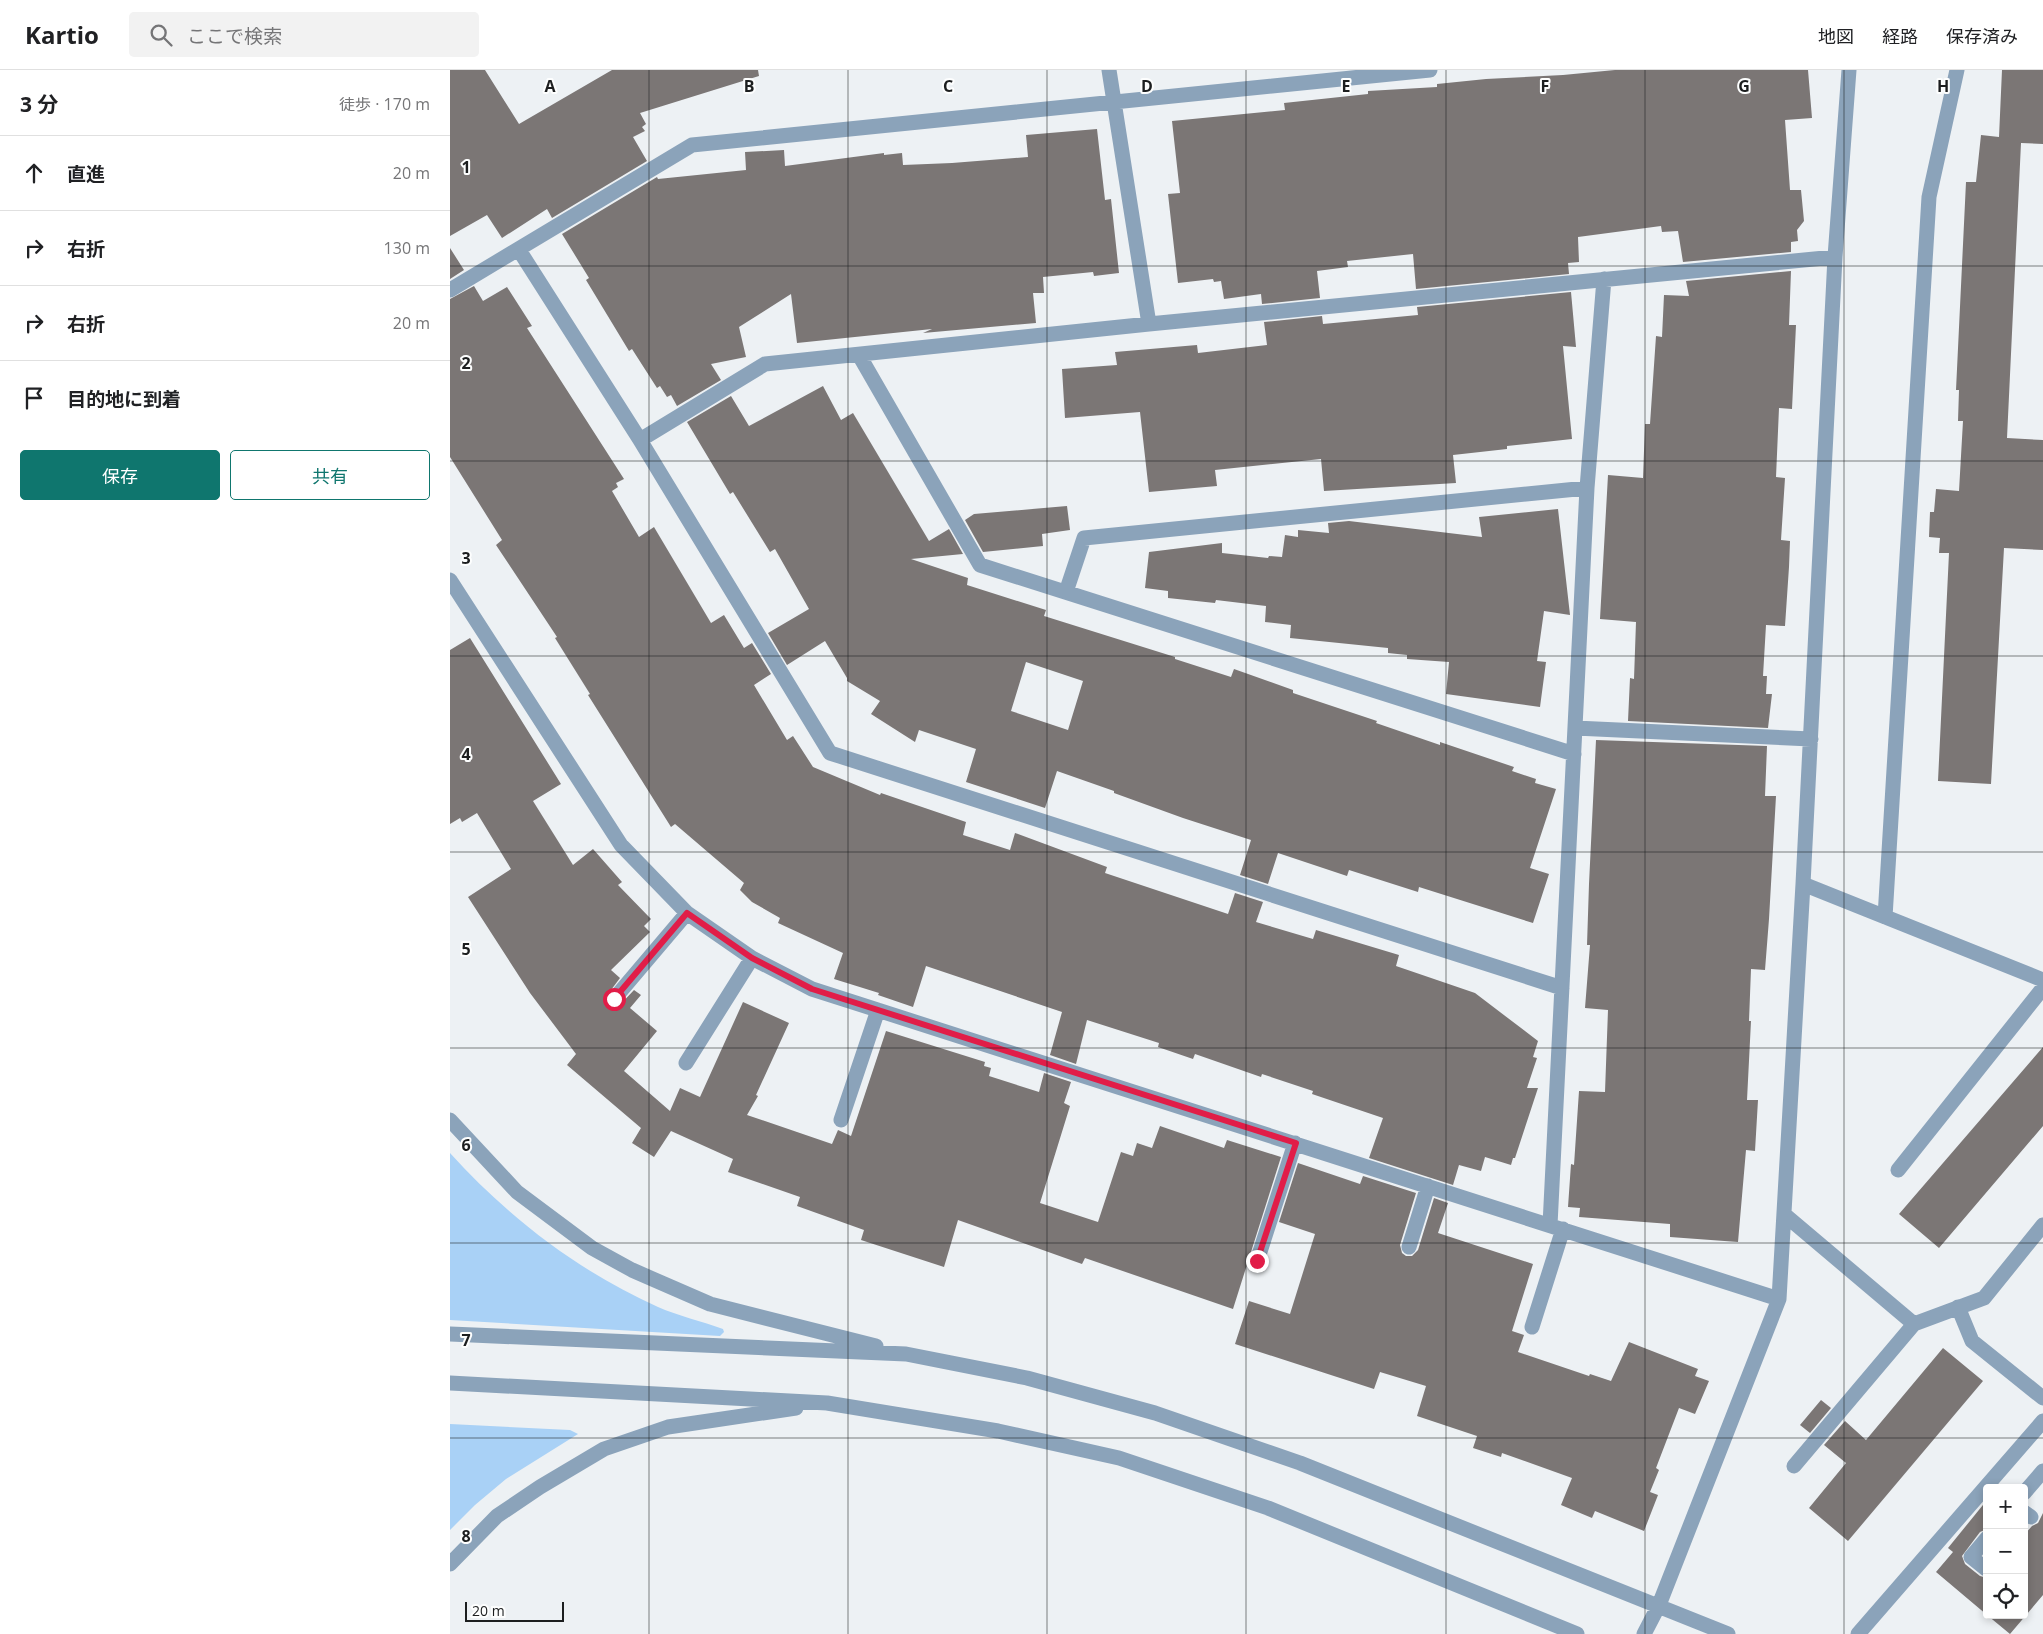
<!DOCTYPE html>
<html lang="ja">
<meta charset="utf-8">
<style>
:root{--surface:#fff;--page:#f2f2f2;--text:#202124;--muted:#757577;--line:#e0e0e0;--accent:#0f766e}
body{margin:0;font-family:"Open Sans","Noto Sans JP",sans-serif;background:var(--page);color:var(--text)}
.controls{position:absolute;right:15px;bottom:15px;display:grid;overflow:hidden;border-radius:5px;box-shadow:0 2px 8px #0003}
.controls button{width:45px;height:45px;display:grid;place-items:center;padding:0;border:0;border-bottom:1px solid var(--line);background:var(--surface);color:var(--text);font:25px sans-serif}
.scale{position:absolute;left:15px;bottom:12px;width:99px;box-sizing:border-box;padding-left:5px;border:2px solid #1c1e1f;border-top:0;font-size:14px;line-height:18px;white-space:nowrap;color:#1c1e1f;-webkit-text-stroke:4px #fdfefe;paint-order:stroke}
.stop{position:absolute;width:15px;height:15px;margin:-11px;border:4px solid #e11d48;border-radius:50%;background:#fff}
.stop.end{background:#e11d48;border-color:#fff;box-shadow:0 1px 5px #0008}
.list{margin:0;padding:0;list-style:none}
h2{display:flex;justify-content:space-between;align-items:center;height:65px;margin:0;padding:0 20px;font-size:21px}
h2 small{font-size:16px;font-weight:400;color:var(--muted)}
.list li{display:grid;grid-template-columns:32px 1fr auto;gap:15px;align-items:center;box-sizing:border-box;height:75px;padding:0 20px;border-top:1px solid var(--line)}
.list b{display:block;font-size:19px;white-space:nowrap}
.list em{font-size:16px;font-style:normal;color:var(--muted)}
.actions{display:flex;gap:10px;padding:15px 20px}
.actions a{flex:1;padding:11px 0;border:1px solid var(--accent);border-radius:5px;text-align:center;font-size:18px;color:var(--accent)}
.actions .main{background:var(--accent);color:#fff}
.icon{flex:none;width:28px;height:28px;fill:none;stroke:currentColor;stroke-width:2;stroke-linecap:round;stroke-linejoin:round}
.map{position:relative;flex:none;width:1593px;height:1564px;overflow:hidden}
header{display:flex;align-items:center;gap:30px;box-sizing:border-box;height:70px;padding:0 25px;background:var(--surface);border-bottom:1px solid var(--line)}
header strong{font-size:24px}
nav{display:flex;gap:28px;margin-inline-start:auto;font-size:18px}
.search{width:350px;height:45px;background:var(--page);display:flex;align-items:center;gap:12px;box-sizing:border-box;padding:0 18px;border-radius:5px;color:var(--muted);font-size:19px}
main{display:flex}
aside{flex:1;background:var(--surface)}
.map>svg:first-child{display:block}
</style>
<header>
<strong>Kartio</strong>
<div class="search"><svg class="icon" aria-label="search" viewBox="0 0 24 24"><circle cx="10" cy="10" r="6"/><path d="M15 15l6 6"/></svg>ここで検索</div>
<nav><a>地図</a><a>経路</a><a>保存済み</a></nav>
</header>
<main>
<aside>
<h2>3 分<small>徒歩 · 170 m</small></h2>
<ul class="list">
<li><svg class="icon" aria-label="ahead" viewBox="0 0 24 24"><path d="M12 20V5M6 11l6-6 6 6"/></svg><div><b>直進</b></div><em>20 m</em></li>
<li><svg class="icon" aria-label="right" viewBox="0 0 24 24"><path d="M7 20v-9h11M14 6l5 5-5 5"/></svg><div><b>右折</b></div><em>130 m</em></li>
<li><svg class="icon" aria-label="right" viewBox="0 0 24 24"><path d="M7 20v-9h11M14 6l5 5-5 5"/></svg><div><b>右折</b></div><em>20 m</em></li>
<li><svg class="icon" aria-label="arrive" viewBox="0 0 24 24"><path d="M6 21V4h12l-3 4 3 4H6"/></svg><div><b>目的地に到着</b></div></li>
</ul>
<div class="actions"><a class="main">保存</a><a>共有</a></div>
</aside>
<div class="map">
<svg width="1593" height="1564" viewBox="0 0 1593 1564">
<rect width="100%" height="100%" fill="#edf1f4"/>
<path fill="#a9d1f6" d="M0 1083C59 1148 128 1201 208 1237 228 1246 252 1251 273 1259L274 1262 270 1266 0 1250Z
M0 1354 120 1360 128 1364 56 1409 25 1435 0 1460Z"/>
<path fill="#7b7675" fill-rule="evenodd" d="M0 0H35L69 54 162 0H308L309 6 190 43 196 54 192 57 195 61 183 67 197 91 102 148 97 139 52 168 37 145 0 166Z
M1165 0H1358L1362 48 1335 50 1340 120H1351L1354 151 1347 160 1348 171 1341 172V182L1233 192 1228 161 1212 162 1211 156 1128 167 1129 192 1118 193 1119 204 966 219 963 184 897 191 898 197 867 201 870 228 812 234 811 224 774 229 771 211 764 212 763 209 728 213 718 124 730 123 722 51 835 40 834 33 918 24V21L987 17V14L1036 9 1113 5Z
M1552 0H1593V74L1571 73 1557 368 1593 370V480L1554 478 1541 714 1488 711 1499 483H1489L1490 468 1479 467 1480 442H1484L1486 419 1509 421 1513 351H1508L1509 320H1506L1516 112H1526L1531 65 1549 67Z
M647 59 655 130 661 129 669 203 644 206 643 202 593 207 594 223H583L586 253 473 263 482 259 347 273 341 224 289 257 296 287 261 294 271 310 227 336 221 325 217 327 210 316 207 318 182 279 179 281 136 210 139 208 112 164 207 107 208 109 296 100 295 82 334 80 335 96 434 83V85L452 83 453 95 502 93 578 87 576 65Z
M0 178 14 200 0 209Z
M1341 201 1339 255H1346L1342 339 1329 338 1326 407 1335 408 1331 470 1340 471 1339 497 1335 556 1316 555 1313 606H1317L1316 624H1322L1318 658 1178 651 1180 608 1184 609 1186 552 1150 549 1158 405 1193 408 1195 354H1200L1206 266 1212 267 1214 225 1239 226 1236 211Z
M24 216 33 231 57 217 82 256 77 258 174 409 166 413 168 417 162 421 189 467 204 457 261 553 274 545 294 578 302 573 321 604 304 615 337 670 343 666 363 697 430 725 431 723 516 752 513 765 560 780 565 763 657 797 655 803 778 844 785 823 813 832 806 852 863 869 866 860 949 885 946 896 1025 923 1088 971 1083 987 1087 988 1077 1018H1088L1065 1088H1063L1061 1095 1035 1087 1031 1101 1009 1095 1003 1115 919 1088 933 1048 862 1024 863 1021 812 1004 811 1007 745 984 743 989 708 977 709 973 637 950 626 994 600 985 612 942 476 896 463 937 428 925 429 923 384 909 393 883 328 853 330 848 302 832 290 820 294 813 225 754 221 757 138 625 140 624 105 568 107 567 46 475 52 470 0 387V229Z
M1121 222 1126 277 1113 276 1122 369 1057 376V379L1003 385 1006 413 874 421 871 389 765 400 767 416 699 422 690 342 615 348 612 299 667 295 665 282 747 275 748 283 817 275 814 252 872 246 873 254 968 245 967 237Z
M373 316 391 350 403 343 479 471 499 459 513 484 461 489 518 508 517 515 596 540 594 546 725 587V589L781 607 784 599 843 620V623L927 651 926 653 990 675V672L1064 697 1062 701 1086 709 1085 713 1106 719 1080 798 1099 804 1083 853 969 817 968 822 899 800 897 806 828 783 818 814 790 805 801 770 733 748 664 723V721L607 701 595 738 516 712 526 679 469 660 465 672 421 644 430 631 397 611V608L375 571 337 595 318 563 359 539 325 479 320 482 283 422 280 424 237 352 281 326 299 356ZM576 592 633 611 618 660 561 641Z
M617 436 620 460 592 464 593 476 533 482 515 450 524 444Z
M1108 439 1120 545 1094 541 1087 591 1096 592 1090 637 996 624 999 592 957 589V585L938 583V578L840 568 841 555 815 552 816 536 766 530 765 533 718 528V521L695 518 699 482 772 473V483L818 488 819 486 832 487 835 465 848 467V460L879 463 878 453 899 451 1032 467 1029 447Z
M20 568 111 714 83 731 123 795 143 779 172 812 168 815 201 849 194 856 200 862 161 900 170 908 155 928 158 936 167 938 184 920 191 925 180 938 207 961 174 1001 220 1041 230 1018 250 1027 293 932 339 953 306 1025 308 1026 297 1045 382 1074 388 1060 401 1066 436 961 535 992 534 996 541 998 539 1006 589 1022 594 1003 621 1012 614 1033 620 1036 590 1133 648 1152 671 1082 683 1086 687 1073 702 1078 710 1056 774 1078 777 1070 831 1087 783 1239 635 1188 632 1194 508 1150 494 1197 411 1170 414 1160 347 1136 350 1127 278 1102 283 1089 221 1061 204 1087 182 1073 191 1058 117 995 126 984 80 923 18 827 61 799 27 743 12 752 10 748 0 754V580Z
M1146 670 1317 676 1315 726H1326L1319 849 1315 900 1301 899 1299 951H1301L1297 1030H1308L1305 1081 1296 1080 1288 1172 1220 1167V1154L1129 1147 1130 1138 1118 1137 1121 1094 1124 1095 1129 1021 1155 1022 1158 940 1135 938 1140 875H1137L1139 814Z
M1593 977V1056L1489 1178 1449 1144Z
M848 1093 910 1114 913 1106 966 1123 950 1175 952 1183 956 1186H962L968 1180 984 1128 998 1133 988 1163 1083 1194 1062 1261 1074 1265 1068 1282 1139 1306 1140 1304 1161 1311 1179 1272 1248 1299 1245 1306 1259 1311 1245 1344 1229 1338 1206 1398 1209 1400 1200 1422 1208 1425 1194 1461 1145 1441 1142 1448 1111 1435 1122 1408 1052 1383 1051 1387 1023 1378 1027 1366 967 1346 976 1316 930 1302 924 1319 785 1274 799 1231 840 1244 865 1164 829 1152Z
M1493 1278 1533 1311 1398 1471 1359 1438 1396 1393 1374 1375 1395 1351 1416 1370Z
M1371 1330 1381 1338 1360 1363 1350 1355Z
M1537 1430V1459L1530 1462 1512 1486 1515 1494 1530 1506 1537 1508V1545L1486 1502 1503 1482 1498 1478Z
M1593 1443V1525L1560 1564 1537 1545H1574V1465L1582 1456 1588 1453Z"/>
<g fill="none" stroke-linecap="round" stroke-linejoin="round">
<path stroke="#8ba3ba" stroke-width="15" d="M659 0 699 254
M69 180 190 370 380 683 1112 918
M0 220 242 75 980 0
M409 285 530 495 1124 684
M190 370 315 294 699 254 1385 187
M0 510 171 775 237 843 302 888 362 919 1329 1229
M616 522 634 468 1137 418
M1125 658 1361 669
M1353 814 1593 910
M1435 847 1479 127 1507 0
M164 929 237 843
M236 993 302 888
M0 1050 67 1122 142 1178 182 1200 260 1234 426 1276
M391 1050 428 940
M1448 1100 1593 918
M1335 1145 1464 1254
M1100 1155 1137 418 1154 209
M959 1177 978 1116
M807 1191 845 1073
M1508 1237 1522 1271 1593 1328
M1082 1257 1113 1159
M0 1264 456 1284 577 1308 705 1343 850 1393 1278 1564
M0 1313 377 1333 548 1361 669 1388 818 1438 1127 1564
M1344 1396 1464 1254 1534 1228 1593 1155
M1574 1423 1593 1401
M1574 1442 1581 1447
M0 1494 47 1446 90 1417 154 1379 218 1357 346 1338
M1536 1499 1521 1487 1537 1468
M1194 1564 1209 1535 1329 1229 1353 814 1385 187 1399 0
M1408 1564 1593 1351"/>
</g>
<g fill="none" stroke-linecap="round" stroke-linejoin="round">
<path stroke="#e11d48" stroke-width="6" d="M164 929 237 843 302 888 362 919 846 1073 807 1191"/>
</g>
<path fill="none" stroke="#1c1e1f" stroke-width="1" stroke-opacity="0.55" d="M199 0V1564M398 0V1564M597 0V1564M796 0V1564M996 0V1564M1195 0V1564M1394 0V1564M0 196H1593M0 391H1593M0 586H1593M0 782H1593M0 978H1593M0 1173H1593M0 1368H1593"/>
<g font-size="16" text-anchor="middle" font-weight="bold" fill="#1c1e1f" stroke="#fdfefe" stroke-width="4" stroke-linejoin="round" paint-order="stroke">
<text x="100" y="22">A</text>
<text x="299" y="22">B</text>
<text x="498" y="22">C</text>
<text x="697" y="22">D</text>
<text x="896" y="22">E</text>
<text x="1095" y="22">F</text>
<text x="1294" y="22">G</text>
<text x="1493" y="22">H</text>
<text x="16" y="103">1</text>
<text x="16" y="299">2</text>
<text x="16" y="494">3</text>
<text x="16" y="690">4</text>
<text x="16" y="885">5</text>
<text x="16" y="1081">6</text>
<text x="16" y="1276">7</text>
<text x="16" y="1472">8</text>
</g>
</svg>
<div class="controls">
<button>+</button>
<button>−</button>
<button><svg class="icon" aria-label="locate" viewBox="0 0 24 24"><circle cx="12" cy="12" r="6"/><path d="M12 2v4M12 18v4M2 12h4M18 12h4"/></svg></button>
</div>
<div class="scale">20 m</div>
<div class="stop" style="left:164px;top:929px"></div>
<div class="stop end" style="left:807px;top:1191px"></div>
</div>
</main>
